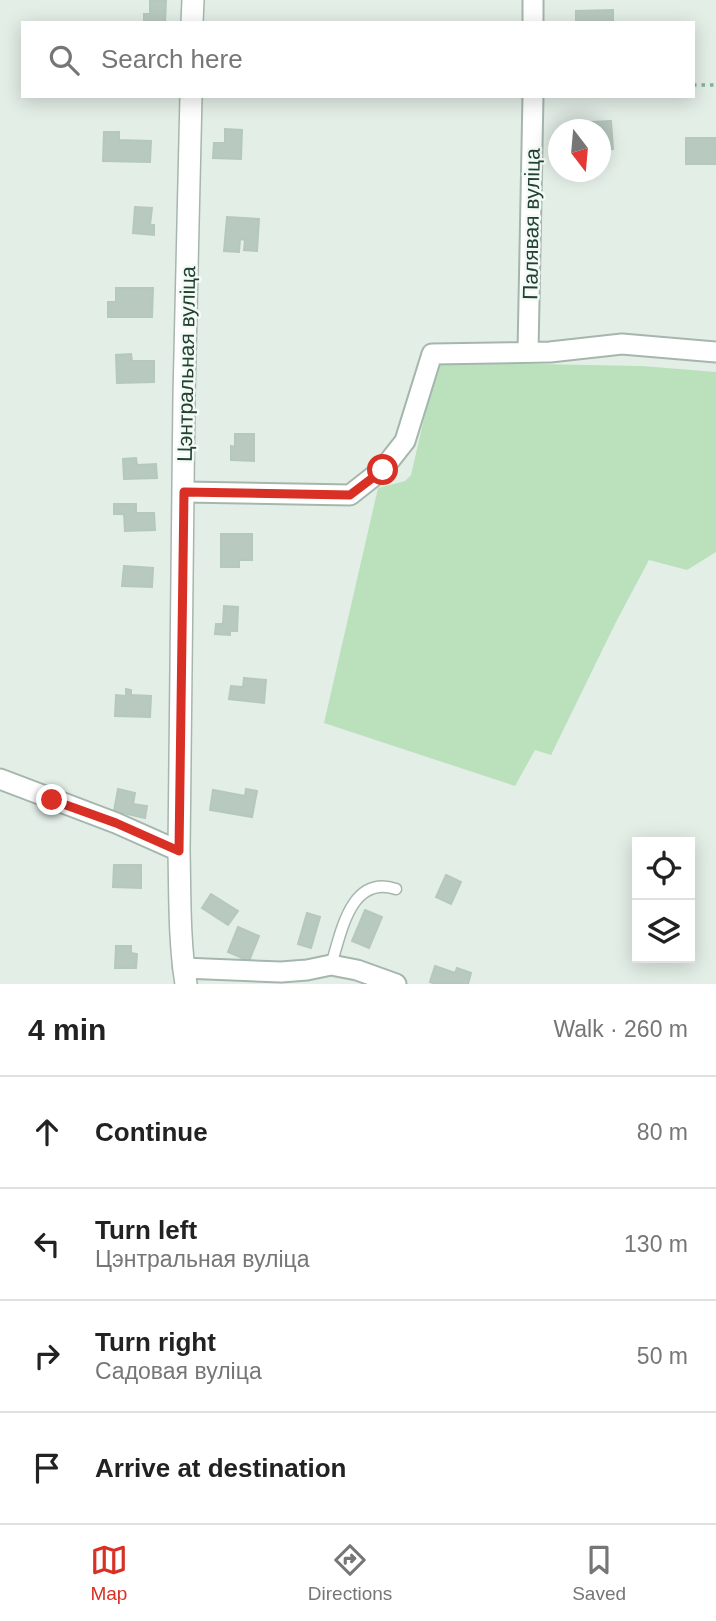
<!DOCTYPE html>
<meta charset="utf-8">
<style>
:root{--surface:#fff;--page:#f6f6f6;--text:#222;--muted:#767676;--line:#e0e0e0;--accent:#d93025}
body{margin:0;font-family:Arial,sans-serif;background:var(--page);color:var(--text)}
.controls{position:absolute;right:21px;bottom:21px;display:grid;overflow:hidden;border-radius:0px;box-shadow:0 4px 18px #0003}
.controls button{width:63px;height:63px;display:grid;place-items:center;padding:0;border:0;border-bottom:2px solid var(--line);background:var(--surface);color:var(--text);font:35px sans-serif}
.compass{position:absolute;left:548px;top:119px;width:63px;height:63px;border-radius:50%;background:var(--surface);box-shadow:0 4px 18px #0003;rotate:164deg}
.stop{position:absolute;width:21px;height:21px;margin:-16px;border:5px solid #d93025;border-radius:50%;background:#fff}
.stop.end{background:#d93025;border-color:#fff;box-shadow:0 2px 7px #0008}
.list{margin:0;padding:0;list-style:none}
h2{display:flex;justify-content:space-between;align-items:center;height:91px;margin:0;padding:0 28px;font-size:30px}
h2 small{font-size:23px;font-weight:400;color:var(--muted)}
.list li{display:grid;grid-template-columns:46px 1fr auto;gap:21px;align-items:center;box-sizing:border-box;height:112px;padding:0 28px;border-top:2px solid var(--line)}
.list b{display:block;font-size:26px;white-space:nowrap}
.list p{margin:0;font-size:23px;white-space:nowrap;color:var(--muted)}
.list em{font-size:23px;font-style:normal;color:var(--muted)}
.icon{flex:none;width:38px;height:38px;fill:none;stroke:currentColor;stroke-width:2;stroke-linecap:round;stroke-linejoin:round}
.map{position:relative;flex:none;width:716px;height:984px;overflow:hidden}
.search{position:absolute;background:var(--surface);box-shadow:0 4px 18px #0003;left:21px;right:21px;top:21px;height:77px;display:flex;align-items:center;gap:18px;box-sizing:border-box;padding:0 24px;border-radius:0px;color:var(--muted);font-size:26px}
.sheet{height:539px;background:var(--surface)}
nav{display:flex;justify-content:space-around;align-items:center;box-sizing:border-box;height:98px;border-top:2px solid var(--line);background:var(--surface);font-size:19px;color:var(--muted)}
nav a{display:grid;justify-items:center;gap:4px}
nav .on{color:var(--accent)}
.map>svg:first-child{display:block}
</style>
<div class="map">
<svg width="716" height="984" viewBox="0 0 716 984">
<rect width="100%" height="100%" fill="#e3eee7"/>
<path fill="#bae1bc" d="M437 362 642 366 716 372V552L687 570 649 560 616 622 551 755 535 750 515 786 324 723 378 488 405 481 411 475Z"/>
<path fill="#b8c9bf" stroke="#b5c8bc" stroke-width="2" d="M150 0H166L165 23H144V14H150Z
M613 10V22L621 23H576V11Z
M611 121 613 149H600V130H570V123Z
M225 129 242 130 241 159 213 158 214 143H225Z
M104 132H119V140L151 141 150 162 103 161Z
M686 138H716V164H686Z
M135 207 152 208 150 225H154V235L133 233Z
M227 217 259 219 257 251 244 250 245 240 240 239 239 252 224 251Z
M116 288H153L152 317H108V302H116Z
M131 354 132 361H154V382L117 383 116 355Z
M235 434H254V461L231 460V446L235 447Z
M136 458 137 465 156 464 157 478 124 479 123 459Z
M114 504H136V513H154L155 530 125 531 124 514H114Z
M221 534H252V560H239V567H221Z
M124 566 153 568 152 587 122 586Z
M224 606 238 607 237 631H230V635L215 634 216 624H223Z
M244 678 266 680 264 703 229 699 231 686 243 687Z
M126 689 131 690V695L151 696 150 717 115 716 116 695 126 696Z
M118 789 135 793 133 804 147 806 145 818 114 811Z
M246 789 257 791 252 817 210 810 213 790 245 796Z
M114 865H141V888L113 887Z
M446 875 461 882 451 904 436 897Z
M211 894 238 911 228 925 202 908Z
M365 910 382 917 369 948 352 941Z
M307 913 320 917 311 948 298 944Z
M238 927 259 936 249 961 228 952Z
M116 946H131V953L137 954 136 968H115Z
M435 966 455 973 457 968 471 973 468 984H435L430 982Z"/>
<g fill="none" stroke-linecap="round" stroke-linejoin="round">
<defs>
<path id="service" d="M331 965C341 934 350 874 396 889"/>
<path id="minor" d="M533 23V0
M528 352 533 96
M184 492 350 495 383 469 405 441 432 354 550 352 622 344 716 352
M0 779 116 823 179 851
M183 968 281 972 307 970 331 965 357 970 396 984"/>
<path id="tertiary" d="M192 23 193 0
M186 984C179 940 180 895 179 851L184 396 191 96"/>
</defs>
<use href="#service" stroke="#a5b7ad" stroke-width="13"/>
<use href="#minor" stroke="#a5b7ad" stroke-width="23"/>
<use href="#tertiary" stroke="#a5b7ad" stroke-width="24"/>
<path stroke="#81b499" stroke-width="3.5" stroke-dasharray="3.5 5" stroke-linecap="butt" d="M693 85H716"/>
<use href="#service" stroke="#fff" stroke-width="10"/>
<use href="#minor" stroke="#fff" stroke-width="19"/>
<use href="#tertiary" stroke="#fff" stroke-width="21"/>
</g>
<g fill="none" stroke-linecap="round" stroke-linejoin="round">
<path stroke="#d93025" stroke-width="9" d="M52 800 116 823 179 851 184 492 350 495 383 470"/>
</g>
<g text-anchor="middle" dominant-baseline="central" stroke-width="5" stroke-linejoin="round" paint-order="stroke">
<g font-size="21" fill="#214131" stroke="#f4faf6">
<text transform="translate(531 224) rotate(-89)">Палявая вуліца</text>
<text transform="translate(186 364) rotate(-89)">Цэнтральная вуліца</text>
</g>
</g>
</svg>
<div class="controls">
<button><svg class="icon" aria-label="locate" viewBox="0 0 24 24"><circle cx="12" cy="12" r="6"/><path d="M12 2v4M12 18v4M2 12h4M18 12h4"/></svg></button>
<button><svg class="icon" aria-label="layers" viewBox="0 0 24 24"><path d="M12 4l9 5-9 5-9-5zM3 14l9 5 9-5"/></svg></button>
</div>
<svg class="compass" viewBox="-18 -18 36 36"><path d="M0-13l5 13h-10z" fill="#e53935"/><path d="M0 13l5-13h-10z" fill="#767676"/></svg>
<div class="stop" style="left:383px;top:470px"></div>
<div class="stop end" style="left:52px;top:800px"></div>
<div class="search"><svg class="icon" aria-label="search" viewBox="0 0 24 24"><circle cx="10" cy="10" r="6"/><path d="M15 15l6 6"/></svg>Search here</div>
</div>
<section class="sheet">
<h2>4 min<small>Walk · 260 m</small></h2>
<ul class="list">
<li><svg class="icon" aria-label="ahead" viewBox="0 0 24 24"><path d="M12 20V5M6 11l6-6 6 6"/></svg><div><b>Continue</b></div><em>80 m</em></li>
<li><svg class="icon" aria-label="left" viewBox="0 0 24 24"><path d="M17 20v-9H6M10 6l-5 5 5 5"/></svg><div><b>Turn left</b><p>Цэнтральная вуліца</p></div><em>130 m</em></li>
<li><svg class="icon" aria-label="right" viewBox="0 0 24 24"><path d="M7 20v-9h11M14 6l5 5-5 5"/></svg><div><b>Turn right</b><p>Садовая вуліца</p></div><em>50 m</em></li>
<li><svg class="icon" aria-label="arrive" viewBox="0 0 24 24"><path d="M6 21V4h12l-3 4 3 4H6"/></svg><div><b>Arrive at destination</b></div></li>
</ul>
</section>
<nav>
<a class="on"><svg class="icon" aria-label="map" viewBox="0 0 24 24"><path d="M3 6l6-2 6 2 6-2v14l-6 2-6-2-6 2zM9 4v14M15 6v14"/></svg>Map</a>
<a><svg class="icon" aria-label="directions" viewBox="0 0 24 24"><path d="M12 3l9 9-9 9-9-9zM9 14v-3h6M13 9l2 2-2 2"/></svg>Directions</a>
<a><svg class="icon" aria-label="saved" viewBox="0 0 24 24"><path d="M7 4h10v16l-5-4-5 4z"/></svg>Saved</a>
</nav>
